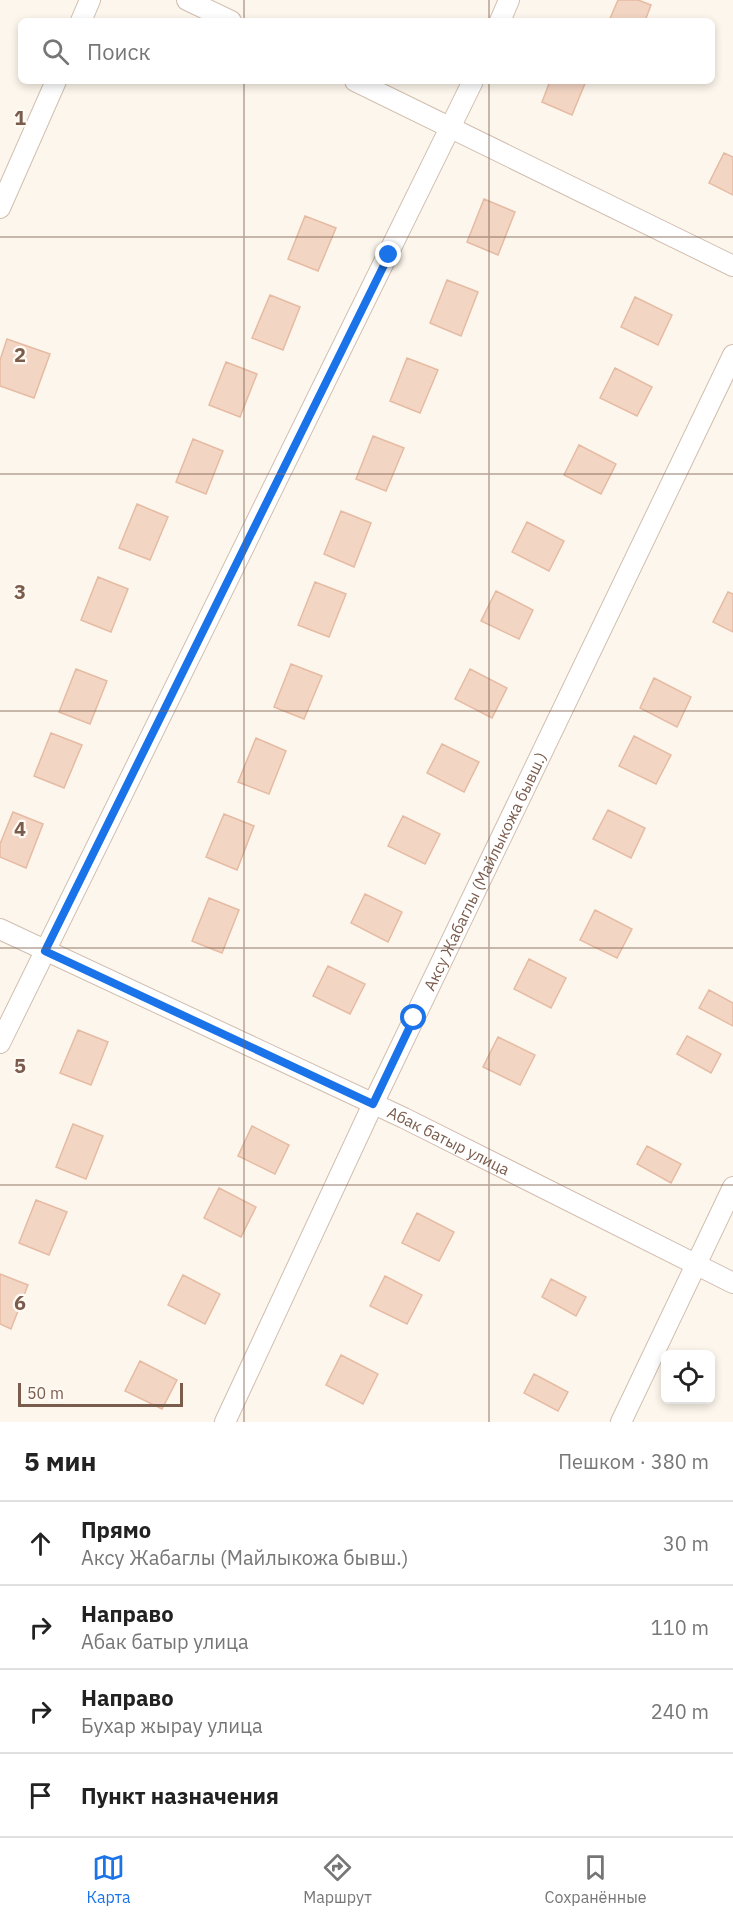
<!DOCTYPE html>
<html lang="ru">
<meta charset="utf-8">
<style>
:root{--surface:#fff;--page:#f2f2f2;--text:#222;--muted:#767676;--line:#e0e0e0;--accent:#1a73e8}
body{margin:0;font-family:"IBM Plex Sans",sans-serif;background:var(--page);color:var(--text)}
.controls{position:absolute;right:18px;bottom:18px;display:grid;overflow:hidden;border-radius:9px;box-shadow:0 3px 9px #0003}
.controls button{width:54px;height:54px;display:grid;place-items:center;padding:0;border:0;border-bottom:2px solid var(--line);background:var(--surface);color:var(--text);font:30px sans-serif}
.scale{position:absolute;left:18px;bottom:15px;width:165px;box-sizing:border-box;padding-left:6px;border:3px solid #7a5c4d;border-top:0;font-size:16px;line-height:21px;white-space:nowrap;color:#7a5c4d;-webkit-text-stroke:4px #fffaf3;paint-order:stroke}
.stop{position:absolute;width:18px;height:18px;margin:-14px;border:4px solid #1a73e8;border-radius:50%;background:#fff}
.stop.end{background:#1a73e8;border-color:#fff;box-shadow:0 2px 6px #0008}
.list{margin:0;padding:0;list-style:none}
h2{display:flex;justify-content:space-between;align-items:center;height:78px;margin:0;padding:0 24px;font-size:26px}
h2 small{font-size:20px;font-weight:400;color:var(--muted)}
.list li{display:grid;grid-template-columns:39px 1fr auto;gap:18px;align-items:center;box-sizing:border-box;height:84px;padding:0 24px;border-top:2px solid var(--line)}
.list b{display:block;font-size:22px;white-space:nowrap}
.list p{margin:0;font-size:20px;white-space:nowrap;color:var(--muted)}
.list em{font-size:20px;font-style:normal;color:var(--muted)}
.icon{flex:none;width:33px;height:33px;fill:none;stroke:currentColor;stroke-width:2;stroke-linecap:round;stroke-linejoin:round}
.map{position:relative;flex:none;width:733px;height:1422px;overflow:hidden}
.search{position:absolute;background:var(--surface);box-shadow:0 3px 9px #0003;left:18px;right:18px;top:18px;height:66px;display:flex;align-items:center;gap:15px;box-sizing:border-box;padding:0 21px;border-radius:9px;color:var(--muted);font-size:22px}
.sheet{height:414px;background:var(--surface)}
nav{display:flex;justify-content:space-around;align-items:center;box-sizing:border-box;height:84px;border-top:2px solid var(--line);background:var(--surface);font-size:16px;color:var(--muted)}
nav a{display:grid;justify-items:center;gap:3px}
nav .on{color:var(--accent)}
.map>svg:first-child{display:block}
</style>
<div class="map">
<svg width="733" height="1422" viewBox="0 0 733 1422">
<rect width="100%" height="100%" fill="#fdf6ec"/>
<path fill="#f3d5c3" stroke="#e6bba3" stroke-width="1.5" d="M618 0H638L651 5 645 21H609Z
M550 81H586L572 115 542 102Z
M724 153 733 157V195L709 183Z
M484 199 515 212 498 255 467 242Z
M305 216 336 228 318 271 288 259Z
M447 280 478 292 461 336 430 323Z
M270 295 300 307 283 350 252 338Z
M635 297 672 315 658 345 621 327Z
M7 339 50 354 34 398 0 386V360Z
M407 358 438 370 420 413 390 401Z
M226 362 257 374 240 417 209 405Z
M615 368 652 387 637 416 600 398Z
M373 436 404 448 386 491 356 479Z
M193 439 223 451 206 494 176 482Z
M579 445 616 464 601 494 564 475Z
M137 504 168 517 150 560 119 548Z
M341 511 371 523 354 567 324 554Z
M527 522 564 541 549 571 512 552Z
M98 577 128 589 111 632 81 620Z
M315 582 346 594 329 637 298 625Z
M496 591 533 610 519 639 481 621Z
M728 592 733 594V632L713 622Z
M291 664 322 676 304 719 274 707Z
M76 669 107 681 90 724 59 712Z
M470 669 507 688 492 718 455 699Z
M654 678 691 697 677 727 640 708Z
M51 733 82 745 64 788 34 776Z
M634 736 671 755 656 784 619 766Z
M256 738 286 751 269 794 238 782Z
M442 744 479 762 464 792 427 773Z
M608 810 645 828 631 858 593 839Z
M13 812 43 824 26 868 0 857V844Z
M224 814 254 826 237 870 206 857Z
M403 816 440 834 425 864 388 846Z
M365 894 402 912 388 942 351 923Z
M209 898 239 910 222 953 192 941Z
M595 910 632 929 617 958 580 940Z
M529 959 566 978 551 1008 514 989Z
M328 966 365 984 350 1014 313 996Z
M709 990 733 1003V1026L699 1008Z
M78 1030 108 1042 91 1085 60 1073Z
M687 1036 721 1054 711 1073 677 1054Z
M498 1037 535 1055 520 1085 483 1067Z
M73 1124 103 1136 86 1179 56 1167Z
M252 1126 289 1145 275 1174 238 1156Z
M647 1146 681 1164 671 1183 637 1164Z
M219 1188 256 1207 241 1237 204 1218Z
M36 1200 67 1212 49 1255 19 1243Z
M417 1213 454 1232 439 1261 402 1243Z
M0 1274 28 1285 11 1329 0 1324Z
M183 1275 220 1294 205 1324 168 1305Z
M385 1276 422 1295 407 1324 370 1306Z
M551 1279 586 1297 576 1316 542 1297Z
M341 1355 378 1374 363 1404 326 1385Z
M140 1361 177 1380 162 1409 125 1391Z
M534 1374 568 1392 558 1411 524 1393Z"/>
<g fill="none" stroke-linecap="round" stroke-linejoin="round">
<defs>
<g id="minor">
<path d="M187 0 231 21"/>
<path d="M81 21 90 0"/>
<path d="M500 21 509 0"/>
<path d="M355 81 733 266"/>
<path d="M0 208 56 81"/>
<path id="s1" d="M0 929 404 1118 733 1283"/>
<path d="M0 1043 473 81"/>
<path id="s2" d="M225 1422 373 1104 733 355"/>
<path d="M621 1422 733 1187"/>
</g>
</defs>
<use href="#minor" stroke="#d1beb0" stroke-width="22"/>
<use href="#minor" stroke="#fff" stroke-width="20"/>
</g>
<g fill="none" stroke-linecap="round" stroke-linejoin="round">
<path stroke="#1a73e8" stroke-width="8" d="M389 255 45 951 373 1104 414 1018"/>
</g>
<path fill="none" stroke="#7a5c4d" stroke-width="1.5" stroke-opacity="0.55" d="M244 0V21M489 0V21M244 81V1422M489 81V1422M0 237H733M0 474H733M0 711H733M0 948H733M0 1185H733"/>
<g text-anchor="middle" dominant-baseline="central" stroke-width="4.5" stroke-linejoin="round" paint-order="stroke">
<g font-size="16" fill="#7a5c4d" stroke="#fffaf3">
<text stroke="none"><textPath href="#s2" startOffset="609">Аксу Жабаглы (Майлыкожа бывш.)</textPath></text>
<text stroke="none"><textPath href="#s1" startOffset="496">Абак батыр улица</textPath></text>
</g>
</g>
<g font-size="20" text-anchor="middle" font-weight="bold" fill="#7a5c4d" stroke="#fffaf3" stroke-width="4.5" stroke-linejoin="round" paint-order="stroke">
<text x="20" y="125">1</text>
<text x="20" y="362">2</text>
<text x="20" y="599">3</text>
<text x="20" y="836">4</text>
<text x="20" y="1073">5</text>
<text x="20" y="1310">6</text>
</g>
</svg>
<div class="controls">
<button><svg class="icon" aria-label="locate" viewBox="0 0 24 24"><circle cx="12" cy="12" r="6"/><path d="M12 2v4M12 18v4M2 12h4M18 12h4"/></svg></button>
</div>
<div class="scale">50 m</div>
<div class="stop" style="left:414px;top:1018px"></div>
<div class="stop end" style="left:389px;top:255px"></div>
<div class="search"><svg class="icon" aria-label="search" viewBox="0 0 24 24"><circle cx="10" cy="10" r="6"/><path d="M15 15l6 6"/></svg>Поиск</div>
</div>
<section class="sheet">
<h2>5 мин<small>Пешком · 380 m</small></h2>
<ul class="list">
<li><svg class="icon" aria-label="ahead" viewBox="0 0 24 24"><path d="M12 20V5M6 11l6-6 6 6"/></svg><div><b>Прямо</b><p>Аксу Жабаглы (Майлыкожа бывш.)</p></div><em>30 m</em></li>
<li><svg class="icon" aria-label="right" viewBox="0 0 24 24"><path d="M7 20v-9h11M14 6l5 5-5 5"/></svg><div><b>Направо</b><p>Абак батыр улица</p></div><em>110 m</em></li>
<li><svg class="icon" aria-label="right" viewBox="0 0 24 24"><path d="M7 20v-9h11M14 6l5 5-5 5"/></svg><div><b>Направо</b><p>Бухар жырау улица</p></div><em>240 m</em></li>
<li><svg class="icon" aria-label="arrive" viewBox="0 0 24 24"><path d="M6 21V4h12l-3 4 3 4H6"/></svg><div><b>Пункт назначения</b></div></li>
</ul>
</section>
<nav>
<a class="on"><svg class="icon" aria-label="map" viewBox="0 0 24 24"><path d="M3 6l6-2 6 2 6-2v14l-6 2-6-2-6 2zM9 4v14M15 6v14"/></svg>Карта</a>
<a><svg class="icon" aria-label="directions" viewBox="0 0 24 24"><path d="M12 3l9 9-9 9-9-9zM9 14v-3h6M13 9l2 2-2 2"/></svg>Маршрут</a>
<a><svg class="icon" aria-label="saved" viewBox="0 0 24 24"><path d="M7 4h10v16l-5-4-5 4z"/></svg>Сохранённые</a>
</nav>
